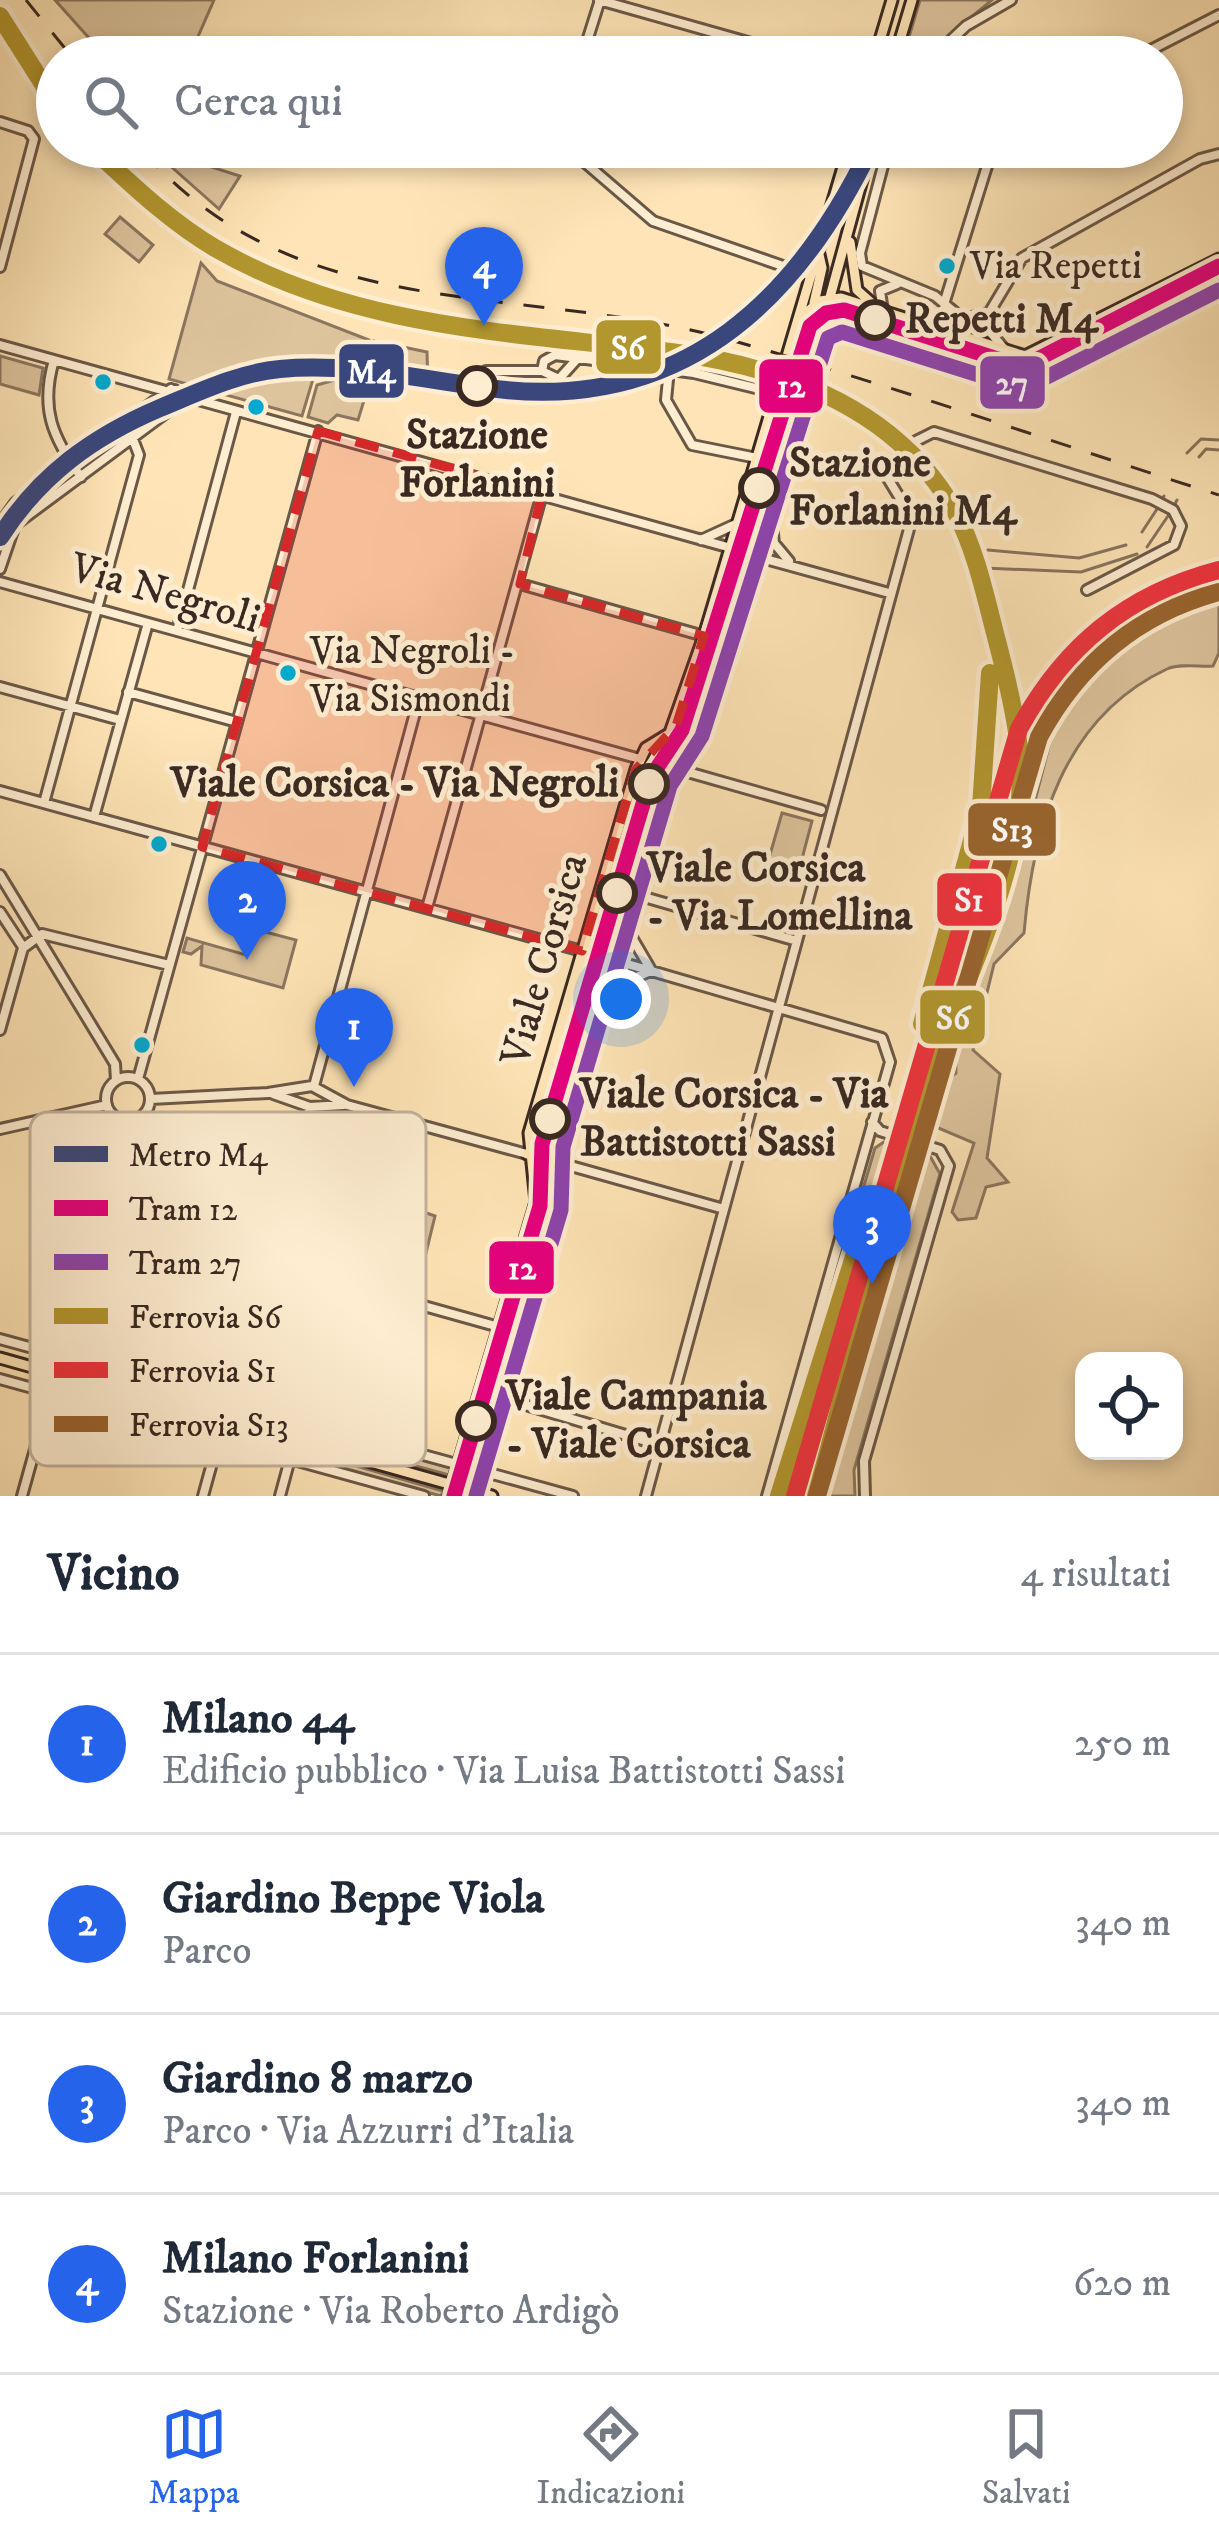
<!DOCTYPE html>
<html lang="it">
<meta charset="utf-8">
<style>
:root{--surface:#fff;--page:#f6f6f7;--text:#1f2937;--muted:#747a83;--line:#e0e1e3;--accent:#2563eb}
body{margin:0;font-family:"IM FELL DW Pica",serif;background:var(--page);color:var(--text)}
.controls{position:absolute;right:36px;bottom:36px;display:grid;overflow:hidden;border-radius:24px;box-shadow:0 6px 18px #0003}
.controls button{width:108px;height:108px;display:grid;place-items:center;padding:0;border:0;border-bottom:3px solid var(--line);background:var(--surface);color:var(--text);font:60px sans-serif}
.you{position:absolute;left:621px;top:999px;width:42px;height:42px;margin:-30px;border:9px solid #fff;border-radius:50%;background:#1a73e8;box-shadow:0 0 0 18px #1a73e833}
.badge{display:grid;place-items:center;width:78px;height:78px;border-radius:50%;background:var(--accent);color:#fff;font-size:39px;font-weight:700}
.pin{position:absolute;translate:-50% -99px;filter:drop-shadow(0 3px 6px #0008)}
.pin::after{content:'';position:absolute;top:63px;width:42px;height:36px;background:inherit;clip-path:polygon(0 0,100% 0,50% 100%)}
.list{margin:0;padding:0;list-style:none}
h2{display:flex;justify-content:space-between;align-items:center;height:156px;margin:0;padding:0 48px;font-size:51px}
h2 small{font-size:39px;font-weight:400;color:var(--muted)}
.list li{display:grid;grid-template-columns:78px 1fr auto;gap:36px;align-items:center;box-sizing:border-box;height:180px;padding:0 48px;border-top:3px solid var(--line)}
.list b{display:block;font-size:45px;white-space:nowrap}
.list p{margin:0;font-size:39px;white-space:nowrap;color:var(--muted)}
.list em{font-size:39px;font-style:normal;color:var(--muted)}
.icon{flex:none;width:66px;height:66px;fill:none;stroke:currentColor;stroke-width:2;stroke-linecap:round;stroke-linejoin:round}
.map{position:relative;flex:none;width:1219px;height:1496px;overflow:hidden}
.search{position:absolute;background:var(--surface);box-shadow:0 6px 18px #0003;left:36px;right:36px;top:36px;height:132px;display:flex;align-items:center;gap:30px;box-sizing:border-box;padding:0 42px;border-radius:66px;color:var(--muted);font-size:45px}
.sheet{height:876px;background:var(--surface)}
nav{display:flex;justify-content:space-around;align-items:center;box-sizing:border-box;height:168px;border-top:3px solid var(--line);background:var(--surface);font-size:33px;color:var(--muted)}
nav a{display:grid;justify-items:center;gap:6px}
nav .on{color:var(--accent)}
.map>svg:first-child{display:block}
</style>
<div class="map">
<svg width="1219" height="1496" viewBox="0 0 1219 1496">
<rect width="100%" height="100%" fill="#fee4b6"/>
<filter id="stains"><feTurbulence type="fractalNoise" baseFrequency=".00167" numOctaves="4"/><feColorMatrix values="0 0 0 0 .2 0 0 0 0 .09 0 0 0 0 .02 0 0 0 .5 -.17"/></filter>
<radialGradient id="worn" r=".72"><stop offset=".6" stop-color="#630" stop-opacity="0"/><stop offset="1" stop-color="#630" stop-opacity=".3"/></radialGradient>
<path fill="#ddc49d" stroke="#8b7660" stroke-width="3" d="M55 0H214L189 57H106Z
M920 0H992L923 57H903Z
M149 147 240 176 219 209Z
M120 217 153 245 139 262 105 234Z
M201 263 217 281 369 340 366 365 313 379 302 416 169 379Z
M374 341 427 352 428 386 437 387 438 382 513 389 506 396H463L370 381 358 420 337 415 328 423 308 417 317 385 370 370Z
M0 356 43 368 39 395 0 384Z
M1219 583V653L1213 666C1200 667 1179 663 1167 669 1062 718 1033 829 1024 933L994 964 973 1050 1000 1074 987 1158 1008 1182 986 1187 976 1218 958 1220 952 1212 974 1143 929 1124 924 1117 935 1090 956 1073 955 1037 1013 887 1049 746 1044 710C1089 650 1145 604 1219 583Z
M782 813 812 821 798 874 767 865Z
M254 929 296 940 283 988 201 965 202 946 191 954 183 952 187 938 246 955Z
M884 1142 930 1156 940 1174 854 1470 855 1496H773L875 1148Z
M302 1166 323 1171 312 1217 351 1227 357 1210 402 1223 407 1206 435 1216 416 1294 392 1287 403 1243 398 1242 386 1285 373 1282 376 1267 295 1245 313 1181 299 1177Z
M322 1433 451 1468 449 1475 320 1440Z
M301 1450 443 1491 441 1496 299 1457Z"/>
<g fill="none" stroke-linecap="round" stroke-linejoin="round">
<path stroke="#87735d" stroke-width="3" d="M1187 453 1201 439 1219 440
M1199 457 1206 449 1219 450
M1163 498 1164 496
M1175 504 1177 500
M1142 532 1159 506
M1147 547 1170 513
M988 550 1079 558 1126 545
M984 568 1081 572 1137 554"/>
<defs>
<path id="minor" d="M599 0 801 57
M582 57 600 0
M933 57 966 26 1011 0
M1137 57 1219 15
M0 122 28 131 34 139 0 267
M567 147 653 221 809 275
M888 147 860 253 862 266 935 296 963 319 989 313
M944 304 993 147
M883 311 880 291 897 284
M989 313 1022 258 1200 159 1219 154
M989 313 991 333 1006 351
M0 345 731 548
M577 359 559 379 542 371 544 361 555 355 694 373 776 393
M54 360C40 408 52 437 81 477
M669 369 666 400 692 445 757 458
M486 371H542
M912 443 934 432 1152 499 1173 510 1181 526 1174 545 1087 590
M771 516 774 543 789 561
M0 524 15 503 171 389
M701 540 736 524
M751 555 889 593
M0 569 15 525 170 410 175 390
M0 582 640 759
M520 584 704 636
M177 631 236 412
M0 687 120 720
M128 692 237 722
M677 769 821 810
M0 791 582 951 602 948 617 961 882 1038 890 1062 767 1496
M44 803 139 455 126 421
M94 817 148 623
M0 875 115 1064 116 1080
M637 895 797 941
M427 908 542 494
M0 912 23 947
M627 929 651 970
M583 954 596 965 616 962
M609 990 650 971
M0 1030 23 948 42 934 169 965
M106 1099a22 22 0 1 1 44 0a22 22 0 1 1-44 0Z
M138 1079 318 431
M314 1086 419 698
M273 1094 310 1107
M151 1099 268 1093 312 1086 347 1105 527 1154
M310 1107 343 1105
M0 1129 107 1105
M119 1147 286 1189
M560 1163 724 1209
M267 1262 499 1327
M0 1339 573 1496
M0 1379 424 1496
M492 1395 659 1445
M22 1496 126 1122
M203 1496 310 1107
M280 1496 300 1422
M646 1496 912 518 887 477 899 454
M865 1496 864 1461 949 1166 940 1150 880 1131 872 1122"/>
<path id="major" d="M875 57 892 0
M895 57 912 0
M850 242 857 290 875 306
M814 303 822 268 818 250
M814 304C829 327 994 376 1026 375L1219 277
M798 320 820 301 841 298 1025 356 1219 259
M659 764 704 636 849 147
M527 1154 560 1163
M0 1358 492 1496
M449 1496 536 1202 529 1133 636 769 646 748 672 732
M462 1496 666 793 687 746 732 593 771 513 871 147"/>
</defs>
<use href="#minor" stroke="#6a5847" stroke-width="14"/>
<use href="#major" stroke="#392922" stroke-width="15"/>
<use href="#minor" stroke="#feedd0" stroke-width="8"/>
<use href="#major" stroke="#fee4b6" stroke-width="9"/>
<path stroke="#392922" stroke-width="3" d="M921 335 986 356"/>
<path stroke="#392922" stroke-width="3" stroke-dasharray="21 21" stroke-linecap="butt" d="M26 0 72 57
M144 152C299 329 529 282 734 341 897 387 1058 444 1219 495"/>
<defs>
<path id="rail-1" d="M0 16 57 106
M91 147C130 183 169 221 215 248 354 329 515 332 671 352 784 367 898 408 956 513 976 551 985 595 996 637 1012 698 1028 761 1017 824 998 930 943 1025 912 1127 875 1249 851 1374 816 1496
M922 1024 981 807 990 673
M779 1496 862 1231"/>
<path id="rail-2" d="M795 1496 1019 729C1064 646 1127 594 1219 570"/>
<path id="rail-3" d="M817 1496 1039 737C1079 663 1137 614 1219 592"/>
</defs>
<use href="#rail-1" stroke="#feedd0" stroke-width="27"/>
<use href="#rail-2" stroke="#feedd0" stroke-width="27"/>
<use href="#rail-3" stroke="#feedd0" stroke-width="27"/>
<use href="#rail-1" stroke="#b2962e" stroke-width="18"/>
<use href="#rail-2" stroke="#ee333e" stroke-width="18"/>
<use href="#rail-3" stroke="#99642e" stroke-width="18"/>
<defs>
<path id="tram-1" d="M454 1496 540 1206 542 1144 651 777 682 730 810 326 826 313 844 310 1007 362 1030 363 1219 266"/>
<path id="tram-2" d="M476 1496 561 1210 563 1147 670 786 702 736 828 338 842 332 1001 382 1033 384 1219 290"/>
</defs>
<use href="#tram-1" stroke="#feedd0" stroke-width="24"/>
<use href="#tram-2" stroke="#feedd0" stroke-width="24"/>
<use href="#tram-1" stroke="#e5007d" stroke-width="15"/>
<use href="#tram-2" stroke="#8e44ad" stroke-width="15"/>
<defs>
<path id="metro-1" d="M0 537C40 475 92 437 160 408 199 392 238 373 280 369 356 362 431 382 506 390 686 407 798 299 871 147"/>
</defs>
<use href="#metro-1" stroke="#feedd0" stroke-width="27"/>
<use href="#metro-1" stroke="#39477d" stroke-width="18"/>
</g>
<path fill="#d62828" fill-opacity="0.2" stroke="#d62828" stroke-width="9" stroke-dasharray="24 15" stroke-linejoin="round" d="M318 431 542 494 520 584 704 636 676 726 636 769 582 951 202 847Z"/>
<g fill="#00a9ce" stroke="#feedd0" stroke-width="4.5">
<circle cx="947" cy="266" r="10"/>
<circle cx="103" cy="382" r="10"/>
<circle cx="256" cy="407" r="10"/>
<circle cx="288" cy="673" r="10"/>
<circle cx="159" cy="844" r="10"/>
<circle cx="142" cy="1045" r="10"/>
</g>
<g fill="#feedd0" stroke="#392922" stroke-width="6">
<circle cx="875" cy="320" r="18"/>
<circle cx="477" cy="386" r="18"/>
<circle cx="759" cy="488" r="18"/>
<circle cx="649" cy="784" r="18"/>
<circle cx="617" cy="893" r="18"/>
<circle cx="550" cy="1119" r="18"/>
<circle cx="476" cy="1421" r="18"/>
</g>
<g text-anchor="middle" dominant-baseline="central" stroke-width="10" stroke-linejoin="round" paint-order="stroke">
<g font-size="39" fill="#392922" stroke="#feedd0" text-anchor="start">
<text x="970" y="266">Via Repetti</text>
<text x="310" y="651">Via Negroli -<tspan x="310" dy="48">Via Sismondi</tspan></text>
</g>
<g font-size="42" font-weight="bold" fill="#392922" stroke="#feedd0" text-anchor="start">
<text x="905" y="320">Repetti M4</text>
<text x="477" y="436" text-anchor="middle">Stazione<tspan x="477" dy="48">Forlanini</tspan></text>
<text x="789" y="464">Stazione<tspan x="789" dy="48">Forlanini M4</tspan></text>
<text x="619" y="784" text-anchor="end">Viale Corsica - Via Negroli</text>
<text x="647" y="869">Viale Corsica<tspan x="647" dy="48">- Via Lomellina</tspan></text>
<text x="580" y="1095">Viale Corsica - Via<tspan x="580" dy="48">Battistotti Sassi</tspan></text>
<text x="506" y="1397">Viale Campania<tspan x="506" dy="48">- Viale Corsica</tspan></text>
</g>
<g font-size="42" fill="#392922" stroke="#feedd0">
<text transform="translate(165 594) rotate(16)">Via Negroli</text>
<text transform="translate(545 960) rotate(-74)">Viale Corsica</text>
</g>
</g>
<rect x="30" y="1112" width="396" height="354" rx="18" fill="#feedd0" stroke="#c3b29c" stroke-width="3"/>
<rect x="54" y="1146" width="54" height="16" fill="#39477d"/>
<rect x="54" y="1200" width="54" height="16" fill="#e5007d"/>
<rect x="54" y="1254" width="54" height="16" fill="#8e44ad"/>
<rect x="54" y="1308" width="54" height="16" fill="#b2962e"/>
<rect x="54" y="1362" width="54" height="16" fill="#ee333e"/>
<rect x="54" y="1416" width="54" height="16" fill="#99642e"/>
<g font-size="33" fill="#392922">
<text x="129" y="1166">Metro M4</text>
<text x="129" y="1220">Tram 12</text>
<text x="129" y="1274">Tram 27</text>
<text x="129" y="1328">Ferrovia S6</text>
<text x="129" y="1382">Ferrovia S1</text>
<text x="129" y="1436">Ferrovia S13</text>
</g>
<g stroke="#feedd0" stroke-width="4.5">
<rect x="594" y="318" width="69" height="58" rx="12" fill="#b2962e"/>
<rect x="337" y="342" width="69" height="58" rx="12" fill="#39477d"/>
<rect x="978" y="354" width="69" height="57" rx="12" fill="#8e44ad"/>
<rect x="757" y="357" width="68" height="58" rx="12" fill="#e5007d"/>
<rect x="966" y="801" width="92" height="57" rx="12" fill="#99642e"/>
<rect x="935" y="871" width="69" height="57" rx="12" fill="#ee333e"/>
<rect x="918" y="988" width="69" height="58" rx="12" fill="#b2962e"/>
<rect x="487" y="1239" width="69" height="57" rx="12" fill="#e5007d"/>
</g>
<g font-size="33" text-anchor="middle" font-weight="bold" fill="#fff">
<text x="628" y="359">S6</text>
<text x="371" y="383">M4</text>
<text x="1012" y="394">27</text>
<text x="791" y="397">12</text>
<text x="1012" y="841">S13</text>
<text x="969" y="911">S1</text>
<text x="953" y="1029">S6</text>
<text x="522" y="1279">12</text>
</g>
<rect width="100%" height="100%" filter="url(#stains)"/>
<rect width="100%" height="100%" fill="url(#worn)"/>
</svg>
<div class="controls">
<button><svg class="icon" aria-label="locate" viewBox="0 0 24 24"><circle cx="12" cy="12" r="6"/><path d="M12 2v4M12 18v4M2 12h4M18 12h4"/></svg></button>
</div>
<div class="you"></div>
<div class="pin badge" style="left:354px;top:1087px">1</div>
<div class="pin badge" style="left:247px;top:960px">2</div>
<div class="pin badge" style="left:872px;top:1284px">3</div>
<div class="pin badge" style="left:484px;top:326px">4</div>
<div class="search"><svg class="icon" aria-label="search" viewBox="0 0 24 24"><circle cx="10" cy="10" r="6"/><path d="M15 15l6 6"/></svg>Cerca qui</div>
</div>
<section class="sheet">
<h2>Vicino<small>4 risultati</small></h2>
<ul class="list">
<li><span class="badge">1</span><div><b>Milano 44</b><p>Edificio pubblico · Via Luisa Battistotti Sassi</p></div><em>250 m</em></li>
<li><span class="badge">2</span><div><b>Giardino Beppe Viola</b><p>Parco</p></div><em>340 m</em></li>
<li><span class="badge">3</span><div><b>Giardino 8 marzo</b><p>Parco · Via Azzurri d'Italia</p></div><em>340 m</em></li>
<li><span class="badge">4</span><div><b>Milano Forlanini</b><p>Stazione · Via Roberto Ardigò</p></div><em>620 m</em></li>
</ul>
</section>
<nav>
<a class="on"><svg class="icon" aria-label="map" viewBox="0 0 24 24"><path d="M3 6l6-2 6 2 6-2v14l-6 2-6-2-6 2zM9 4v14M15 6v14"/></svg>Mappa</a>
<a><svg class="icon" aria-label="directions" viewBox="0 0 24 24"><path d="M12 3l9 9-9 9-9-9zM9 14v-3h6M13 9l2 2-2 2"/></svg>Indicazioni</a>
<a><svg class="icon" aria-label="saved" viewBox="0 0 24 24"><path d="M7 4h10v16l-5-4-5 4z"/></svg>Salvati</a>
</nav>
